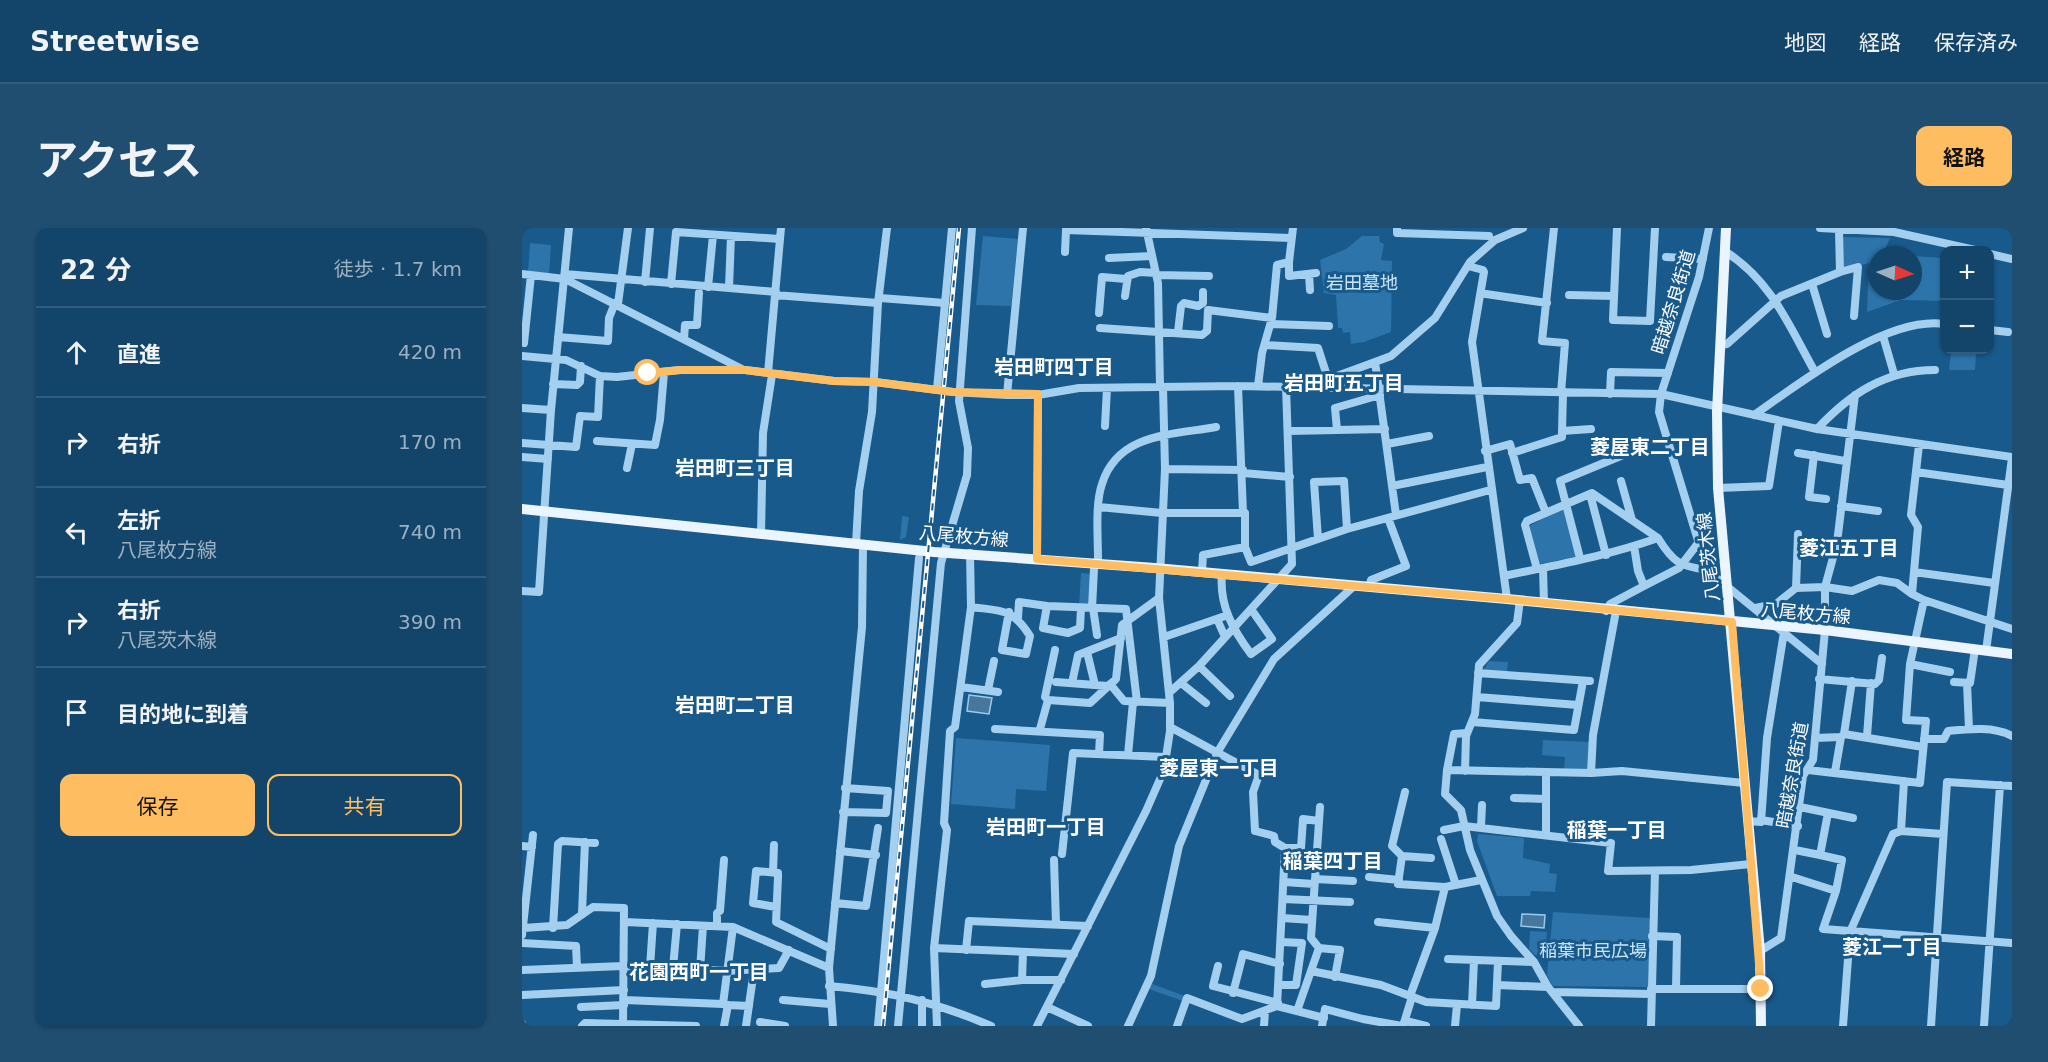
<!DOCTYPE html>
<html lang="ja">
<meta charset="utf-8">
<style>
:root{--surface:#134469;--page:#204e71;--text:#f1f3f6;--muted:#9db0c0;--line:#325c7d;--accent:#ffbd61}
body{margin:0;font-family:"DejaVu Sans","Noto Sans JP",sans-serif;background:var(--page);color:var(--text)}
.controls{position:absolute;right:18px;top:18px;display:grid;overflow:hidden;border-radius:12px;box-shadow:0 2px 4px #0004}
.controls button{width:54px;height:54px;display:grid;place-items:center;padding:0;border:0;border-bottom:2px solid var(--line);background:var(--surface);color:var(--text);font:30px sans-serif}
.compass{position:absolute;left:1346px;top:18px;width:54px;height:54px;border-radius:50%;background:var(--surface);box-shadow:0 2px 4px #0004;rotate:93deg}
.stop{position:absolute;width:18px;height:18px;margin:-14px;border:4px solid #ffbd61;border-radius:50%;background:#fff}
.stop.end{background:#ffbd61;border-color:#fff;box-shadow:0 2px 6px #0008}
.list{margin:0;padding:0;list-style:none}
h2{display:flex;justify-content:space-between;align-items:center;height:78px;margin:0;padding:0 24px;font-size:26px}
h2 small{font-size:20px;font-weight:400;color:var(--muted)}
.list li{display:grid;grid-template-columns:39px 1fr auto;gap:18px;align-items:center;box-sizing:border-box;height:90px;padding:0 24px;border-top:2px solid var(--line)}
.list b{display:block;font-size:22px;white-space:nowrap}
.list p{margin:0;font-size:20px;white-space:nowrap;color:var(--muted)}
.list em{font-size:20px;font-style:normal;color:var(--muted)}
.actions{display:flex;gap:12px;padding:18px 24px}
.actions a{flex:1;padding:14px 0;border:2px solid var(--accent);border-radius:12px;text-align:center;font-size:21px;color:var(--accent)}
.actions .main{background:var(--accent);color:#111}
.icon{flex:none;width:33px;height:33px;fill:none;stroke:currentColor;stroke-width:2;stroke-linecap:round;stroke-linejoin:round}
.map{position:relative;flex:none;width:1490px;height:798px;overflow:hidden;border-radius:12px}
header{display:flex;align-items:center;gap:36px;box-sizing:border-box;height:84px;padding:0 30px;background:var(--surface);border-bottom:2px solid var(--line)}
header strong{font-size:28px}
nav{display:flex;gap:33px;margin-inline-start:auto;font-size:21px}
.intro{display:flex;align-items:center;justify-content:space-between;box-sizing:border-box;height:144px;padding:0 36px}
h1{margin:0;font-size:42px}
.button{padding:15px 27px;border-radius:12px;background:var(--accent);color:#111;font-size:21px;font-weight:700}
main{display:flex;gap:36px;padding:0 36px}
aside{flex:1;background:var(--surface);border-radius:12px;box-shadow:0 2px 4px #0004}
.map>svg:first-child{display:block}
</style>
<header>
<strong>Streetwise</strong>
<nav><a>地図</a><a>経路</a><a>保存済み</a></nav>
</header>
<div class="intro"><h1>アクセス</h1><a class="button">経路</a></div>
<main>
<aside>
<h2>22 分<small>徒歩 · 1.7 km</small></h2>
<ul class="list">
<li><svg class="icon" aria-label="ahead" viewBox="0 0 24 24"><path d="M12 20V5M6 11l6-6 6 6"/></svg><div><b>直進</b></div><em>420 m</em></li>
<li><svg class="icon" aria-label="right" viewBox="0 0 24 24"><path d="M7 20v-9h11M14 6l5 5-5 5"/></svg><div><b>右折</b></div><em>170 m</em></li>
<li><svg class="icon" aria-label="left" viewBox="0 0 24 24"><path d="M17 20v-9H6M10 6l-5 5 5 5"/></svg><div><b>左折</b><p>八尾枚方線</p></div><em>740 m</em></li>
<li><svg class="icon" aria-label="right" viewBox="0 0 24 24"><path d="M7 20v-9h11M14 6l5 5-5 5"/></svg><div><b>右折</b><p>八尾茨木線</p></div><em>390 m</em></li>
<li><svg class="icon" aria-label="arrive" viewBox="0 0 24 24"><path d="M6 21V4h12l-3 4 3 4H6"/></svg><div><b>目的地に到着</b></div></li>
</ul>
<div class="actions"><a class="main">保存</a><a>共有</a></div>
</aside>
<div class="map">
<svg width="1490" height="798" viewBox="0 0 1490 798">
<rect width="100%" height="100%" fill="#195a8c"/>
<path fill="#2c74aa" d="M461 8 496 11 489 78 454 77Z
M840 8H857L858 14 862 16 859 32 870 33 869 104 842 114 829 116 828 104 821 105 820 100H816L814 67 802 65 798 32 824 21Z
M1320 9 1368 10 1361 26 1376 27H1355V63H1391V28L1422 30V73L1379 72 1345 84 1347 35 1321 42Z
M8 15 29 17 27 47 6 44Z
M1429 124 1454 126 1453 142H1427Z
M1040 281 1045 285 1054 329 1016 336 1007 298Z
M380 288 387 289 384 309 378 312Z
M559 345 570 346 568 379 557 378Z
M967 433 986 434 985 444 961 443Z
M434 510 528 517 524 563 494 561 493 581 429 576Z
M1021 512 1070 514 1068 544 1042 543 1043 529 1020 527Z
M956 606 1002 610 1001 630 1028 636 1027 645 1035 646 1033 664 1009 663 1008 668H975L955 613Z
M1031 684 1128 690 1126 759 1031 758 1025 747Z
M1008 703 1025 704 1023 728 1013 727 1007 721Z
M630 756 663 768 661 773 627 761Z"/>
<path fill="#48779b" stroke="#96cbf0" stroke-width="1.5" d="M447 467 470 470 467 486 445 483Z
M1000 686 1023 687 1022 700 999 698Z"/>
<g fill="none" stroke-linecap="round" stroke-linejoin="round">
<path stroke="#a4cfee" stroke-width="8" d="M624 0 636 55 638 158
M875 0V5L967 8
M1032 0 1020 113 1043 115 1039 165
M1095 0 1091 92 1128 93 1133 0
M1187 0 1177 49 1139 166 1137 184 1185 342 1300 436
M1298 0 1372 4 1453 22
M543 24 544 2 769 10
M1204 24C1250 53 1268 100 1293 144
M1468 26 1490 31
M1144 29 1181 31
M587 30 630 28
M767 34V48L794 45
M946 38 961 42 962 44 950 114 985 371
M1318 44 1336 39 1332 88
M0 46 43 51 220 141
M43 46 254 64
M787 46 788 62
M634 47 687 48
M123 54 128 0
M149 56 154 4 258 11
M1290 56 1305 106
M186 59 191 7
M207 60 209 8
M964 66 1025 75
M253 67 356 75
M1047 67 1092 68
M603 68 606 48 618 44 634 45
M358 70 423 75
M96 76 106 0
M577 85 580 49 604 51
M749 96 807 98
M578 100 680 107 685 103 686 82 750 90
M1468 102 1486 104
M656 104 659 78 662 75 676 78 681 75V64
M1361 108 1372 146
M36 109 86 113 87 90 93 75
M162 111 163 97H175L177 65
M2 115 9 47
M743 117 796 120 806 151
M1199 117 1205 116 1259 68 1318 44 1317 2
M0 128 44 132 78 148 95 149 158 142H223L312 153 353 154 431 164 485 167H516L557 160 716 158 1139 166 1295 201 1490 229
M246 145 259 0
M804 152 853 134
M31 156 55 157 58 154 59 138
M716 158 721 285
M736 158 740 125 750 90 755 37 767 34 771 0
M415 161 430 0
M1088 166 1089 144 1146 145
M485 167 501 0
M0 180 29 182
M1232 187C1278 155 1364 88 1422 96
M583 198 585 160
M1295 201C1328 166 1363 142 1413 142
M815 202 813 180 858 167
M766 203 863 201
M1040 203 1041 165
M75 213 133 217 138 192 142 145
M0 215 54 219 58 188 76 189 78 148
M865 216 907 208
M963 223 988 216 998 252 1010 250 1024 285
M990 225 1040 209V203L1069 201
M1276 225 1323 233
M1292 227 1287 269 1304 271
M0 229 26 231
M105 240 110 216
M643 241 721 242
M1394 244 1486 257
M721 245 768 249
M1099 253 1110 292
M870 258 965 239
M1196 260 1247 258 1257 193
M1068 266 1084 327
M1319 278 1356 283
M577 279 640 285H723V319L681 327 680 344
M874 287 853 134 869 128 913 90 948 34 973 12 1001 0
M239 306 241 205 250 147
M796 311 792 254 822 253 825 301
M334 316 337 263 350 184 356 75 365 0
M1112 318 1116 343 1122 358 1157 340 1177 314
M723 319 729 334 825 301 968 262
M448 325 449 379C479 383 491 380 508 408L504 426 480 422 487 384
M1058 330 1038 253 1106 225
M515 331 516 167
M1021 340 1022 375
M1015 341 1003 297 1005 293 1070 265 1136 310
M1392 344 1472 355
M700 346C697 377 711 402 729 426L750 411 729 381
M982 348C1034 337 1085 328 1136 310 1151 334 1157 338 1185 342
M847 359 849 352 884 338 866 290
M1274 360 1276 306
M0 363 17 364 29 182 47 0
M1402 372 1490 401
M559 380 558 400 546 405 521 400 525 378 604 381 615 474
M570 380 572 341 576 330C576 309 573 276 580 256 596 205 650 207 694 199
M571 380 575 407
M1233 380 1254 376 1274 360 1303 359 1330 363 1357 352 1375 355 1390 366
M1084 383 1088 376 1122 358
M496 390 497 374 525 378
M695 391 703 409
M642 409 706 387
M1464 423 1490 230
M565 424 573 457
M1388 436 1428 444
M677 438 708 468
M956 445 1068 453
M1297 451 1353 456 1357 452 1360 430
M534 454 586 458
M1432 454 1448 455 1453 421
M550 455 556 427 599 410
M659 455 684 475
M1445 455 1447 501
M588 456 602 473 648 475
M439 459 476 464
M466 462 472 433
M648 464 677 438 770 336 764 158
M955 469 1056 477
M526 472 523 469 533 422
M950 494 1052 502 1061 453
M648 499 737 547 731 564 733 603 752 608 753 614 763 620 755 778
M473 501 578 507 577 526
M518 501 526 472 568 475 594 451 600 397 637 370
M1322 506 1330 453
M1345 508 1349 455
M1293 510 1319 509 1322 506 1401 519
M1402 511H1422L1426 503C1446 501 1472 498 1490 508
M606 527 611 474
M925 542 932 506 945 505
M1286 542 1398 555 1404 493 1384 492 1388 436 1402 372 1390 366 1396 299 1389 287 1397 217
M943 543 944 508 953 486 957 437 995 395 998 372
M1313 544 1319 509
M1024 545V606
M1069 545 1071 507 1094 383
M992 570 1024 571
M1278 579 1331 590
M321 584 364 585 366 563 323 560
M1239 592 1276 598
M1226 593 1239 594 1245 510 1262 404
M959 599 960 577
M922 602 942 598 1089 615 1086 643 1169 642 1229 636
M1379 603 1382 553
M919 611 934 657
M0 618 10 619
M763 620H779L781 591 797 593
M1273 622 1298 627 1306 585
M318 623 354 627
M540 626 551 525 643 529
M1298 627 1320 632 1314 663
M880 628 870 618 883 564
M909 630 880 628 876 656 923 659
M532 632 534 696
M251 644 252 617
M847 649 877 652
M1270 649 1314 663 1301 701 1490 715
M793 651 831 653
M762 654 792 656
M761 671 828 674
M313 675 344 678 356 600
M254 679 231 675 234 643 256 645V649L254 694 309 721
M60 685 63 614
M760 690 790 692
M103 694 211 699 307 740
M856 694 913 700
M195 698V685L198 683 202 632
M1 700 45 697 71 679 102 680 101 798
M31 700 36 616 40 613 73 615
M0 707 11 607
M1130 708 1155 709 1154 761
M0 715 54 718 55 740
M412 720 552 726
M797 720 818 722 813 749
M444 722 447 693 566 698
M1238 723 1259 710 1281 548 1291 532 1303 402V359L1315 315 1333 167
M501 724 500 752H539
M926 731 1012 734
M696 738 691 758 756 775
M128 739 131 695
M151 740 155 696
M0 742 101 738 205 743 257 740 267 722
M178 742 181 698
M789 743 859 757 904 774 974 778 976 733
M463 756 500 752
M757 757H774L780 715 759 714
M975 757 1026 759
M307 758C366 763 414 774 469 798
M1129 761H1239
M1031 764 1129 766
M711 765 721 726 758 736
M0 767 102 762
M888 768 913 700 923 659 959 652
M102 772 201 776
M261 772 308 776
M400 772V798
M206 777 227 778
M950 777 952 732
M59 779 102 777
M525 779 566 798
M775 783 797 720 789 710 798 579
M884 793 904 798
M238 794 263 798
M0 796V798
M60 798 63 795 174 798
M202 798 206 777 201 776 211 699
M224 798 232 742
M311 798 307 740 340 399 341 317
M356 798 397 330
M376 798 419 335 445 247 446 220 437 173 450 0
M415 798 412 720 425 602 422 595 428 503 433 499 449 379
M515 798 624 583 642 542 648 503V475L637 370 643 241 641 159
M606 798 629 748 657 618 695 525 752 431 832 358
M655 798 665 770 720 791 755 778 802 790
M742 798 743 783
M800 798 803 781 841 791 880 798
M881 798 890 769
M933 798 935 777
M1057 798 1026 759 1012 734 989 708 975 688 948 622 939 582 923 566 925 542 1069 545 1100 543 1222 555
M1129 798 1133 643
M1321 798 1328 704 1371 606 1379 603 1421 606
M1409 798 1425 554 1490 558
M1462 798 1478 557"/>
<path stroke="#ebf5ff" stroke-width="10" d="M1204 0 1195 184 1196 260 1238 723 1239 798
M0 281 412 324 633 340 985 371 1303 402 1490 426"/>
<defs>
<path id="rail" d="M361 798 437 0"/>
</defs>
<use href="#rail" stroke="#fff" stroke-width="4.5"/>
<use href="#rail" stroke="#195a8c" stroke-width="2" stroke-dasharray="7" stroke-linecap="butt"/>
</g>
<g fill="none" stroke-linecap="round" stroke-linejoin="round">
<path stroke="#ffbd61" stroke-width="8" d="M126 145 158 142H223L312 153 353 154 431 164 516 166 515 331 985 371 1210 394 1239 761"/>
</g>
<g text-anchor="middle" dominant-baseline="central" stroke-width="6" stroke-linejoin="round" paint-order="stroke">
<g font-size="18" fill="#cae6fa" stroke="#195a8c">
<text x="840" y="54">岩田墓地</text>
<text x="1071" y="722">稲葉市民広場</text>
</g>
<g font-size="18" fill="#fff" stroke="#195a8c">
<text transform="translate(1151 74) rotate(-73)">暗越奈良街道</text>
<text transform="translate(442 308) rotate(5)">八尾枚方線</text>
<text transform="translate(1186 329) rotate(-96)">八尾茨木線</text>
<text transform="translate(1284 385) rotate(5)">八尾枚方線</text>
<text transform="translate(1270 547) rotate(-80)">暗越奈良街道</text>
</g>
<g font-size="20" font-weight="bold" fill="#fff" stroke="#195a8c">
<text x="532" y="139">岩田町四丁目</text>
<text x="822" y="155">岩田町五丁目</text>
<text x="1128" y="219">菱屋東二丁目</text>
<text x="213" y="240">岩田町三丁目</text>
<text x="1327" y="320">菱江五丁目</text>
<text x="213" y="477">岩田町二丁目</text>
<text x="697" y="540">菱屋東一丁目</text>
<text x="524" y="599">岩田町一丁目</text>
<text x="1095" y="602">稲葉一丁目</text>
<text x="811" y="633">稲葉四丁目</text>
<text x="1370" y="719">菱江一丁目</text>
<text x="177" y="744">花園西町一丁目</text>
</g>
</g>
</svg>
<div class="controls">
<button>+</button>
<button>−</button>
</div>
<svg class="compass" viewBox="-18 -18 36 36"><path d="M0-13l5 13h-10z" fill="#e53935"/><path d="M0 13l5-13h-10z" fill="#9db0c0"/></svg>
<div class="stop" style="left:126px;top:145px"></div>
<div class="stop end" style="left:1239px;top:761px"></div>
</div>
</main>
